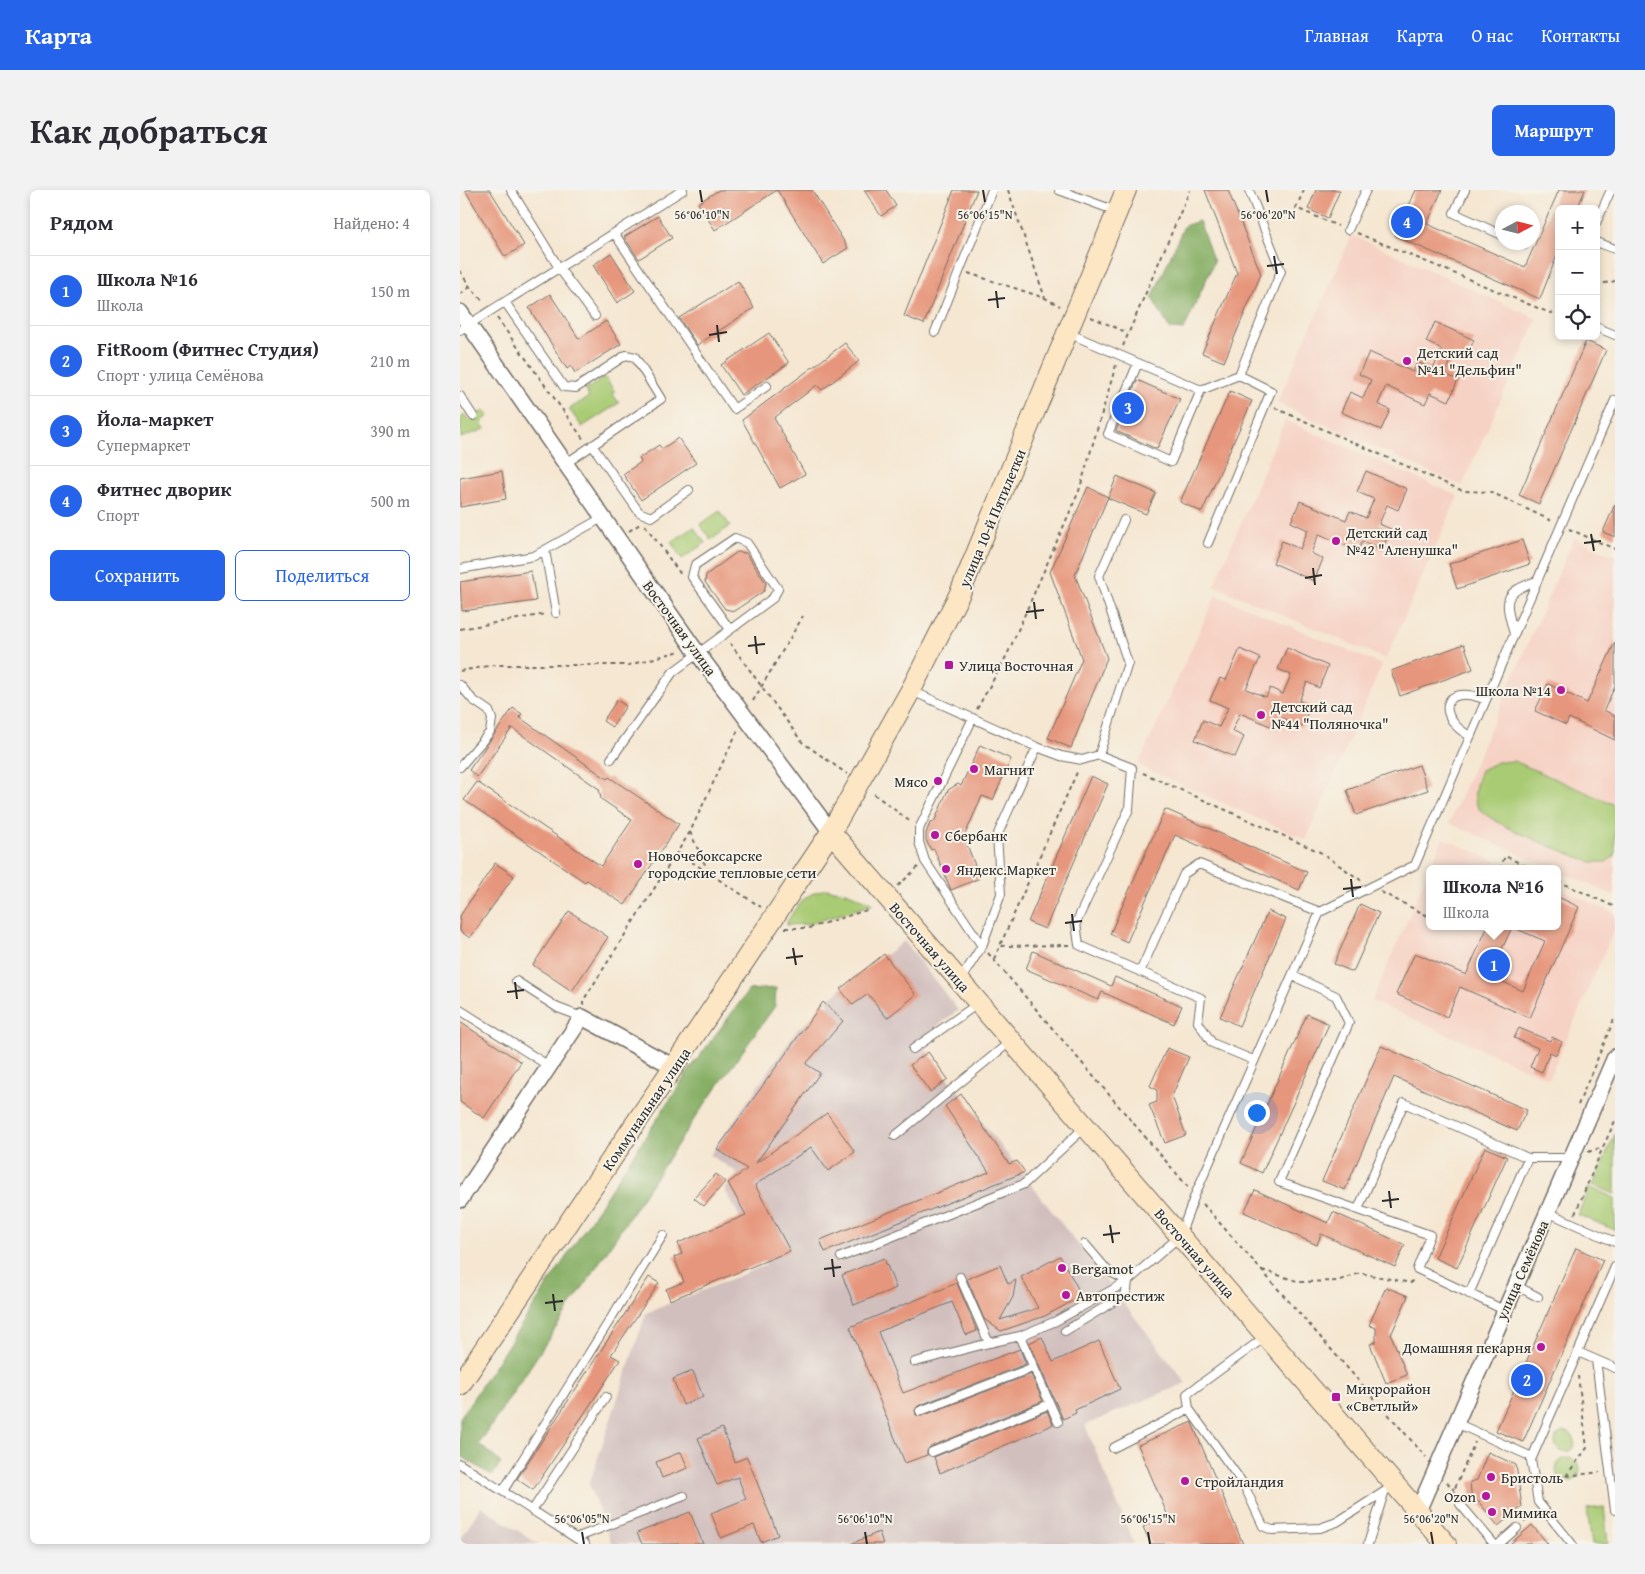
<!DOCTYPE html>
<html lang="ru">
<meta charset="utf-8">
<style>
:root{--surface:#fff;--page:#f2f2f3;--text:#2b2b33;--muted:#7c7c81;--line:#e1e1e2;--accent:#2563eb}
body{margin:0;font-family:"Gentium Book Plus",serif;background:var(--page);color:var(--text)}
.controls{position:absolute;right:15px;top:15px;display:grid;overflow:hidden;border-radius:8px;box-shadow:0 2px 8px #0003}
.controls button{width:45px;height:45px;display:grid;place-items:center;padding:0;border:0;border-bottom:1px solid var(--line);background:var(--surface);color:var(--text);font:25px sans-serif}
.compass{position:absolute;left:1035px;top:15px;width:45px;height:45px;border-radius:50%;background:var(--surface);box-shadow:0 2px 8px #0003;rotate:83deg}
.you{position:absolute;left:796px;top:922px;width:18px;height:18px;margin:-12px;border:4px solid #fff;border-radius:50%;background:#1a73e8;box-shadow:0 0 0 8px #1a73e833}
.badge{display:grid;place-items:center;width:32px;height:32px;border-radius:50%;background:var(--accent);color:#fff;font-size:16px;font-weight:700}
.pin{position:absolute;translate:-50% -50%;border:2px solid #fff;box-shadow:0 1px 5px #0006}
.popup{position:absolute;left:966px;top:675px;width:135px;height:65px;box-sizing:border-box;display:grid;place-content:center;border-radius:8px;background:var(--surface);filter:drop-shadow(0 1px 4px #0005);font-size:16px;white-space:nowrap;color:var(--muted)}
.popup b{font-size:19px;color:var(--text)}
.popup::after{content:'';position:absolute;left:50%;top:100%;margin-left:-10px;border:10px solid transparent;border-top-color:var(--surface)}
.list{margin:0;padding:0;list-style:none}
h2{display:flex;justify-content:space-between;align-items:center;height:65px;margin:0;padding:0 20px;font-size:21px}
h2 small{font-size:16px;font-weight:400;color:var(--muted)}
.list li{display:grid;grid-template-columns:32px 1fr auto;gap:15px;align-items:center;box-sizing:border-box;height:70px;padding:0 20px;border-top:1px solid var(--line)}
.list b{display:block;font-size:19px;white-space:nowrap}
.list p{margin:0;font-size:16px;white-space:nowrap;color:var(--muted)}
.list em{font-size:16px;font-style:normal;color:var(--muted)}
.actions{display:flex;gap:10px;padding:15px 20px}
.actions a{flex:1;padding:11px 0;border:1px solid var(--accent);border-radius:8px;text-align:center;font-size:18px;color:var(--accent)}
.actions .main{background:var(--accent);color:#fff}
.icon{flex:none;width:28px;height:28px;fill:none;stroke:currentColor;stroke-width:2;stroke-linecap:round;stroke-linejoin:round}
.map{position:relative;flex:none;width:1155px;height:1354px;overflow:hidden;border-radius:8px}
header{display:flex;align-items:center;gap:30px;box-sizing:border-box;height:70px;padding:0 25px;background:var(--accent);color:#fff}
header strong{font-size:24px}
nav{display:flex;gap:28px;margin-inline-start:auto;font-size:18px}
.intro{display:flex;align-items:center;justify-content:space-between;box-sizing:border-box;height:120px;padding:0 30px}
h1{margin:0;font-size:35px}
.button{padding:12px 22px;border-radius:8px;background:var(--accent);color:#fff;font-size:18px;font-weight:700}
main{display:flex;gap:30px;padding:0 30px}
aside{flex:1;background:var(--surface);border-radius:8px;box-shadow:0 2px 8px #0003}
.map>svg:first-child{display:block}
</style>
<header>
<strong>Карта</strong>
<nav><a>Главная</a><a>Карта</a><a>О нас</a><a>Контакты</a></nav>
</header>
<div class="intro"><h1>Как добраться</h1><a class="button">Маршрут</a></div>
<main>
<aside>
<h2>Рядом<small>Найдено: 4</small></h2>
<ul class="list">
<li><span class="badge">1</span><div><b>Школа №16</b><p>Школа</p></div><em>150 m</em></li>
<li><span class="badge">2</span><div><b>FitRoom (Фитнес Студия)</b><p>Спорт · улица Семёнова</p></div><em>210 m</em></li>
<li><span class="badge">3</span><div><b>Йола-маркет</b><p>Супермаркет</p></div><em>390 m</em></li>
<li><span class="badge">4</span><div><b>Фитнес дворик</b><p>Спорт</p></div><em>500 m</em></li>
</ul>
<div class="actions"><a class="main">Сохранить</a><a>Поделиться</a></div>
</aside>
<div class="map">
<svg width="1155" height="1354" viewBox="0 0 1155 1354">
<rect width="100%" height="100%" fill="#f7f3e8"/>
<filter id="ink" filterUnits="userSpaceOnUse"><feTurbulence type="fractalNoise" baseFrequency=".02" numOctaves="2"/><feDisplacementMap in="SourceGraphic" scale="10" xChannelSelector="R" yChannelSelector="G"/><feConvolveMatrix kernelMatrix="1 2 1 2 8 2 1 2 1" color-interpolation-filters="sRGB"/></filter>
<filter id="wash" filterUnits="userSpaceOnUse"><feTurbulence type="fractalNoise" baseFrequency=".0096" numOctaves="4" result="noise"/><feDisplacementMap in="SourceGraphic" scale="20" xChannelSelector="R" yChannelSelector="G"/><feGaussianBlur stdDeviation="1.12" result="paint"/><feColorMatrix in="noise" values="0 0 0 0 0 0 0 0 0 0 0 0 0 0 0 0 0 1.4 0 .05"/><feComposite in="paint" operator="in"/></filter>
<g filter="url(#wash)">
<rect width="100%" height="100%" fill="#f5e7d2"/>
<path fill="#f6d2c4" d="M892 45 1077 129 1002 296 817 213Z
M825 230 998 306 926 469 754 396Z
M1114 348 1155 366V706L1098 681V679H1093L989 633Z
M756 405 922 475 846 650 678 575Z
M983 648 1053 679H970V736H1098V698L1155 723V738L1089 889 912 811Z"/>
<path fill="#d1bfbe" d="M444 751 498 820 459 851 726 1193 625 1235 674 1354H152L129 1295 186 1123 306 1075 265 1000 278 983 250 965 338 839 369 814 367 810Z
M21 1316 78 1354H0V1350Z"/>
<path fill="#a9cb73" stroke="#6a7b4f" d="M145 187 155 202 152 203 159 213 122 237 109 219 129 207 125 200Z
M24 220 29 226 21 232 25 239 1 248 0 228 5 225 9 231Z
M260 321 270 336 251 350 240 334Z
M234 337 245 353 222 369 211 352Z
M1054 571 1155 615V666L1146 672H1130C1109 663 1028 634 1018 617 1011 605 1017 591 1021 580L1037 572Z
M367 699 386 702 414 714 349 734 327 735V732C338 714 345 703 367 699Z
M1155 944V1004L1133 995Z
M1129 997 1155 1008V1040L1118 1025Z
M1095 1252a10 10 0 1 1 20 0a10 10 0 1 1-20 0Z
M1096 1280a12 12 0 1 1 24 0a12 12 0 1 1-24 0Z
M1144 1317 1148 1354H1132L1127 1319Z"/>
<path fill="#86af65" stroke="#586d48" d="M739 31 754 72 724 140 710 139 692 108 724 36Z
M316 798 315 816 235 928 19 1254 41 1273 32 1286 0 1265V1228L230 879 289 800Z"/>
<g id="blocks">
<path fill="#e6967b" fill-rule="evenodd" d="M5 0H30L64 55 45 67Z
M259 0H317L255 40 238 13Z
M317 0H352L388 58 363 74Z
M404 0H426L436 16 421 26Z
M494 0H517L464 134 444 126Z
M745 0H768L801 84 764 172 742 163 777 83Z
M856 0H880L868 28 848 19Z
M956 0H982L967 34 1065 77 1099 0H1125L1117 19H1099V60L1080 109 935 46Z
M198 26 212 48 179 69 164 47Z
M151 63 175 101 157 113 133 75Z
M278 91 294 118 237 155 219 128Z
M90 104 119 149 146 131 161 154 115 183 111 176 107 179 69 118Z
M975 132 1014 150 1005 169 994 164 985 184 998 190 989 211 970 203 965 214 926 196 918 214 930 220 921 240 881 222 890 202 903 208 911 190 899 184 909 162 953 182 957 172 973 179 982 159 966 152Z
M309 143 329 173 281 205 261 175Z
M1126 151 1146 160 1079 314 1059 305Z
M385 153 399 171 362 200 357 195 314 228 345 284 320 298 282 230Z
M677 190 720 209 697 259 656 241Z
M770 201 792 211 742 322 720 312Z
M218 248 236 273 181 310 163 284 181 272 179 268 199 255 202 259Z
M42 281 46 309 0 317V288Z
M906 281 947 299 938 320 927 315 919 334 931 339 922 360 902 351 898 361 859 344 851 363 863 369 854 391 813 373 822 351 840 359 848 340 831 332 840 311 886 330 890 321 906 328 914 309 897 302Z
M657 286 696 303 686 324 648 308Z
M628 297 648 307 615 385 647 468 611 558 588 548 622 469 590 382Z
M1155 314V347L1143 342Z
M1062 350 1070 374 997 399 989 374Z
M277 362 286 363 306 393 304 401 274 421 265 419 245 392 246 385Z
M71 381 76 411 2 421 0 392Z
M1155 452V496L1144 520 1155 526V550L1109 528 1106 535 1075 521 1088 494 1127 513Z
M1004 454 1013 479 940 506 931 481Z
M827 458 868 476 859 498 847 492 839 511 851 516 841 537 822 528 817 539 780 523 772 541 784 547 775 567 735 550 743 530 759 537 768 518 750 510 760 488 766 490 780 459 800 468 786 499 806 507 810 498 823 504 831 485 818 479Z
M157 510 166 516 152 537 143 531Z
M53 518 62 524 59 527 147 589 149 587 219 634 165 715 127 690 125 692 4 610 17 592 141 676 172 630 141 609 139 599 52 538 17 587 9 580Z
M520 555 551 569 533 610 522 606 504 647 520 688 491 700 474 659 471 660 466 650V643L470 633 474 632 488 600 498 594 501 596Z
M959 575 968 600 896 625 887 600Z
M631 586 648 594 585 739 568 732Z
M705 619 847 682 839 700 715 645 667 752 650 744Z
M35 673 54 686 10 748 0 741V726Z
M1098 707 1119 717 1070 828 1000 797 987 827 936 804 955 763 1006 785 1028 736H1098ZM1052 737 1085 751 1063 801 1030 786Z
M900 714 919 723 893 782 874 774Z
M109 721 148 747 112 801 73 775Z
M808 721 826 729 779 836 760 827Z
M573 761 651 796 655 787 722 816 714 834 642 802 638 810 566 779Z
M424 764 456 805 427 828 408 804 393 815 380 799Z
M363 812 383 831 346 874 360 883 296 973 367 923 395 962 368 981 351 957 295 995 330 1061 210 1110 206 1099 224 1092 214 1067 222 1064 218 1053 286 1025 268 993 287 979 257 959Z
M847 824 869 834 802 983 781 973Z
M0 832 61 872 24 928 0 912Z
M1059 838 1090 851 1092 847 1102 852 1096 865 1090 862 1082 882 1070 877 1078 858 1054 848Z
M921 856 1067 920 1057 941 934 887 885 1000 862 991Z
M707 858 729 867 712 906 726 945 705 953 689 915 697 912V900L690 896Z
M468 862 488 889 470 902 450 875Z
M501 904 549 974 557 971 565 982 365 1062 360 1050 529 982 485 916Z
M1025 957 1047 967 997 1078 975 1068Z
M256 984 265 992 244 1016 234 1008Z
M795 1000 868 1033 873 1022 945 1055 935 1077 861 1044 857 1055 784 1022Z
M1116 1058 1143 1070 1063 1252 1036 1241Z
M600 1066 622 1106 585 1126 541 1141 524 1129 507 1089 540 1075 548 1094 556 1090 553 1107 540 1130 578 1118 561 1087Z
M424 1068 436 1098 394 1115 382 1085Z
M189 1087 199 1093 151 1165 160 1170 73 1300 57 1289Z
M497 1093 517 1141 506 1145 492 1112 418 1142 443 1203 560 1159 566 1174 458 1216 455 1220 456 1225 462 1226 571 1184 583 1211 470 1257 467 1261V1265L445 1273 390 1137Z
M926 1097 948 1106 931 1145 947 1185 926 1193 910 1154 916 1152V1138L909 1135Z
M582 1147 593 1172 639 1151 660 1199 615 1220 616 1223 603 1229 569 1153Z
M233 1181 243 1207 223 1215 213 1189Z
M587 1221 593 1234 588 1237 480 1283 474 1267Z
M732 1232V1233L783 1354H691L683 1337 708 1326 678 1255Z
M262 1238 275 1272 287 1267 318 1345 301 1352 294 1335 261 1348 251 1323 286 1309 278 1287 257 1295 238 1248Z
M221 1262 228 1278 202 1288 196 1272Z
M1028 1262 1056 1275 1062 1317 1038 1336 1019 1312 1012 1313 1010 1292 1017 1290Z
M230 1322 243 1354H182L177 1343Z
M1072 1335 1088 1354H1050Z
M419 1342 423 1354H391Z"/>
</g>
</g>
<g filter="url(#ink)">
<use href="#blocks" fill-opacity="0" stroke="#726d65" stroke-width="1"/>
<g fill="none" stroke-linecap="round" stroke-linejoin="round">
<defs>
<path id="service" d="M51 0 99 78 135 126
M599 0 656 21
M1005 0 994 23 1042 45
M1136 33 1151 0
M888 40 906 0
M154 43 274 219 307 196
M1059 52 1064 55
M1136 52 1155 59
M45 112 104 197 116 198 166 165 175 167 201 209 105 274
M1136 137 1155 145
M0 140 223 0
M475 142 532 0
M608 143 741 200
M678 173 648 244 711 272 741 200 779 185 821 81 789 0
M0 206 13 226
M132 255 179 322 191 327 229 300
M748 353 811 201 779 185
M85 360 96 423
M0 379 74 366 142 328
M1054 444C1045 410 1041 403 1077 391
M0 495 13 510 29 521 32 529 30 542 0 577
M452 501 577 557 601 566 622 570 639 565 672 578 669 619 616 733 619 755 741 808 738 832 752 853 793 870
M513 528 459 639V652L465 671 522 756
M1010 546C977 529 979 491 1026 510
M639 565 668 473 639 386 664 330
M151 569 213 482 313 408 318 399 287 353 275 348 235 375 232 387 269 438
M680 782 724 684 739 674 860 722
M833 786 876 806 889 833 819 992 970 1045 957 1079 1044 1120
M501 789 522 756 541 704 537 646 577 557
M56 791 98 818 122 827
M0 820 89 876
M453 859 519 813
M435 946 551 851
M898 1019 944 913 1068 968H1110
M1087 1022 1155 1052
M381 1067 564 994 624 938
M500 1087 529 1153 560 1146 596 1131 668 1091 720 1046 735 1005 860 722 955 675 1155 210
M1055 1095 1078 1107
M1009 1104 1068 968
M605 1141 663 1106 667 1100 668 1091 648 1081 625 1054
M560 1146 598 1232
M805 1147 727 1204 729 1219 784 1295 803 1336 812 1340 860 1338 877 1332 933 1296
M1118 1162 1155 1178
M1136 1170 1155 1320
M455 1172 529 1153
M460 1221 574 1177
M996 1233 1072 1267
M653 1258 729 1219
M472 1262 590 1214
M0 1274 125 1354
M43 1301 203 1045
M1000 1314 1034 1354
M72 1321 146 1207
M116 1348 224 1306
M908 1354 924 1303
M1039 1354 1057 1338
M1112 1354 1078 1312 1071 1270 1155 1077"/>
<path id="minor" d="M0 122 233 457 371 642
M0 1010 122 827 214 877
M958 1321 1155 867"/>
<path id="secondary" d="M371 642 986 1354
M0 1195 371 642 451 500 500 403 666 0"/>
</defs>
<use href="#service" stroke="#726d65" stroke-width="10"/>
<use href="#minor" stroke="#726d65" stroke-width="18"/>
<use href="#secondary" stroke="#726d65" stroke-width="22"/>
<path stroke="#726d65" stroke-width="2" stroke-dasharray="4 4" stroke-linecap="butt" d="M548 0 585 108
M844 0 836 18 878 36
M897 43 1090 123 1099 122
M0 81 10 97 24 112
M508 83 585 108 600 116
M1136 95 1155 91
M0 104 10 97
M631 127 668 143
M37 128 124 250
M663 156 730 0
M815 218 1003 301 1031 302 1094 332
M185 335 222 386
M1109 339 1155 359
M169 341 180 334
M0 439 86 424
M270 453 342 552 387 584
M0 481 34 475H169L220 461
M293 511 343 426
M517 519 547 465 619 301 656 175
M683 583 860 662 902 691
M414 604 452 633
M230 642 248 681
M218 663 301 717
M1040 679 1045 666 1072 679
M1098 691 1155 717
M438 696 458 677
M921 702 970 727
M325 738H349L410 719
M541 756 609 755
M528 763 728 997
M534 769 618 580
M123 815V811L230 642 278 540
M1118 915 1155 827
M1128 962 1143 957 1155 931
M743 1014 966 1267
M1115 1024 1143 957
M802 1080 840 1092 877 1091 900 1083 951 1093 953 1088
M1106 1286 1127 1258 1118 1186
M1083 1289 1140 1282
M987 1292 994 1300
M996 1305 994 1300 1015 1252
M1064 1332 1074 1324"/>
<use href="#service" stroke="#fff" stroke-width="8"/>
<use href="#minor" stroke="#fff" stroke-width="15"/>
<use href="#secondary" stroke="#fce6c4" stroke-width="20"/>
</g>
</g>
<path fill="none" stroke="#2b2b2b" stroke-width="2" d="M240 0 242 12M523 0 525 12M806 0 808 12M814 66 817 84M807 76 824 74M536 101 538 118M528 110 545 108M257 135 259 152M249 145 267 142M1131 344 1134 361M1124 353 1141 351M853 378 855 395M845 388 862 385M574 412 576 429M566 422 584 420M295 446 297 464M288 456 305 454M891 689 893 707M883 699 901 697M612 724 614 741M605 733 622 731M333 758 336 775M326 768 343 766M55 792 57 809M47 802 64 800M929 1001 931 1018M922 1011 939 1009M650 1035 653 1053M643 1045 660 1043M372 1069 374 1087M364 1079 381 1077M93 1104 95 1121M85 1113 103 1111M122 1342 124 1354M405 1342 407 1354M688 1342 690 1354M971 1342 973 1354"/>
<g fill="#b5179e" stroke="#f7f3e8" stroke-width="2">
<circle cx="947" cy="171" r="5"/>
<circle cx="876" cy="351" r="5"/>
<rect x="484" y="470" width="10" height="10" rx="2.5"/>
<circle cx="1101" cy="500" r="5"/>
<circle cx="801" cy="525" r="5"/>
<circle cx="514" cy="579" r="5"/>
<circle cx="478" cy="591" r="5"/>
<circle cx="475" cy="645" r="5"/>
<circle cx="178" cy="674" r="5"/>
<circle cx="486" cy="679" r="5"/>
<circle cx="602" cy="1078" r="5"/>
<circle cx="606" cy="1105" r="5"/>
<circle cx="1081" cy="1157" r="5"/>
<rect x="871" y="1202" width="10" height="10" rx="2.5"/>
<circle cx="1031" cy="1287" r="5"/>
<circle cx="725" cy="1291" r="5"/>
<circle cx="1026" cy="1306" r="5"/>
<circle cx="1032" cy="1322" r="5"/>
</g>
<g text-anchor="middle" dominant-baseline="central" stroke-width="4" stroke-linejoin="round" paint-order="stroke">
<g font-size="15" fill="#2b2b2b" stroke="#f7f3e8" text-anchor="start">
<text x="957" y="162">Детский сад<tspan x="957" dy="17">№41 "Дельфин"</tspan></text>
<text x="886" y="342">Детский сад<tspan x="886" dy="17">№42 "Аленушка"</tspan></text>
<text x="499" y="475">Улица Восточная</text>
<text x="1091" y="500" text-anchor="end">Школа №14</text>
<text x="811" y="516">Детский сад<tspan x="811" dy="17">№44 "Поляночка"</tspan></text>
<text x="524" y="579">Магнит</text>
<text x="468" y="591" text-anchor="end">Мясо</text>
<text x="485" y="645">Сбербанк</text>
<text x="188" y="665">Новочебоксарске<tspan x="188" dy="17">городские тепловые сети</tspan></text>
<text x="496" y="679">Яндекс.Маркет</text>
<text x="612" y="1078">Bergamot</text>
<text x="616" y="1105">Автопрестиж</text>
<text x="1071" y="1157" text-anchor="end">Домашняя пекарня</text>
<text x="886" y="1198">Микрорайон<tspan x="886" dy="17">«Светлый»</tspan></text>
<text x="1041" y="1287">Бристоль</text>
<text x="735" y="1291">Стройландия</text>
<text x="1016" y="1306" text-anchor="end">Ozon</text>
<text x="1042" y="1322">Мимика</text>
</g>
<g font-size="15" fill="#2b2b2b" stroke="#f7f3e8">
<text transform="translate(532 328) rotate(-67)">улица 10-й Пятилетки</text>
<text transform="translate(220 438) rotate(54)">Восточная улица</text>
<text transform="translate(470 757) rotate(49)">Восточная улица</text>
<text transform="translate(186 919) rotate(-56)">Коммунальная улица</text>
<text transform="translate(735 1063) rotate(49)">Восточная улица</text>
<text transform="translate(1062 1080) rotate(-66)">улица Семёнова</text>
</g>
</g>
<g font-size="12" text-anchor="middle" fill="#2b2b2b" stroke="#f7f3e8" stroke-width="4" stroke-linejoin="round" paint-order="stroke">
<text x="242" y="29">56°06'10"N</text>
<text x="525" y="29">56°06'15"N</text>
<text x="808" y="29">56°06'20"N</text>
<text x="122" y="1333">56°06'05"N</text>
<text x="405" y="1333">56°06'10"N</text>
<text x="688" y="1333">56°06'15"N</text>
<text x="971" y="1333">56°06'20"N</text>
</g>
</svg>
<div class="controls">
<button>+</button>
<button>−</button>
<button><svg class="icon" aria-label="locate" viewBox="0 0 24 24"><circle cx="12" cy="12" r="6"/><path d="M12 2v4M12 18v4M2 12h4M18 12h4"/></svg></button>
</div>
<svg class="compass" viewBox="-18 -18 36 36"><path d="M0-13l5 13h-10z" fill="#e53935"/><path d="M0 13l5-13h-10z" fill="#7c7c81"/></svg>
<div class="you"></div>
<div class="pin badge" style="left:1034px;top:775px">1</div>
<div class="popup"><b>Школа №16</b>Школа</div>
<div class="pin badge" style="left:1067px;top:1190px">2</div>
<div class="pin badge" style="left:668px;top:218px">3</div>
<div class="pin badge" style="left:947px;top:32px">4</div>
</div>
</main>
